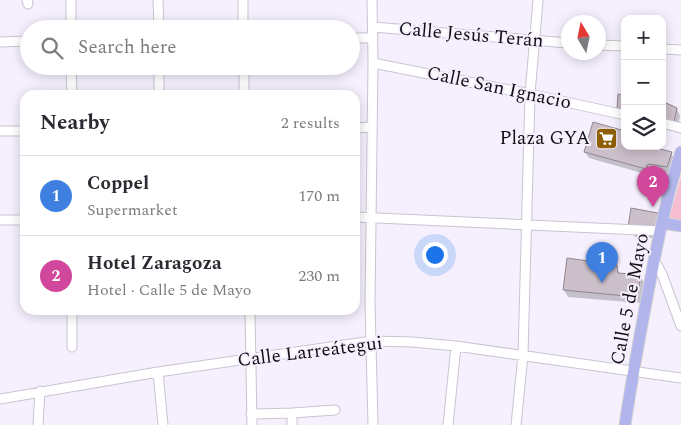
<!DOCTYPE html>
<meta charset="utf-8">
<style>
:root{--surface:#fff;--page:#f2f2f3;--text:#2b2b33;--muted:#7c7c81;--line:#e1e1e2;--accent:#7c3aed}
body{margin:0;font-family:Spectral,serif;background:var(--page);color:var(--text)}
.controls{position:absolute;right:15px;top:15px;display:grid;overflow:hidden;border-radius:10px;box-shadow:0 2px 12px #0003}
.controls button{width:45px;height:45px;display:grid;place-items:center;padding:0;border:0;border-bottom:1px solid var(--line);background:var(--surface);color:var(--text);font:25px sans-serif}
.compass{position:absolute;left:561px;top:15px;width:45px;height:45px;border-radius:50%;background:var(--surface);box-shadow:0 2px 12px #0003;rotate:350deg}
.you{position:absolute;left:434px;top:254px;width:18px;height:18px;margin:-12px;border:4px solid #fff;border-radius:50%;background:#1a73e8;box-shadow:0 0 0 8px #1a73e833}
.badge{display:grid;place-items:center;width:32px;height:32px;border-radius:50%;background:var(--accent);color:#fff;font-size:16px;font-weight:700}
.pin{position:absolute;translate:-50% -41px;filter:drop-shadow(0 1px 2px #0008)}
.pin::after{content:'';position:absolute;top:26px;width:18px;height:15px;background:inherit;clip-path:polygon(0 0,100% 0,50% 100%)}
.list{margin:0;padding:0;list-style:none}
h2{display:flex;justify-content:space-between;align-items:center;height:65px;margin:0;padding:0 20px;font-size:21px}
h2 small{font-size:16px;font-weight:400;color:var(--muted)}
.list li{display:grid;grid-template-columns:32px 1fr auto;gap:15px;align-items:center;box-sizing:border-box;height:80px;padding:0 20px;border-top:1px solid var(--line)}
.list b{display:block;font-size:19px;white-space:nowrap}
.list p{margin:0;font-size:16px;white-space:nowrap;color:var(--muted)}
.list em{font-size:16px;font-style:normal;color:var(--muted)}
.icon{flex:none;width:28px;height:28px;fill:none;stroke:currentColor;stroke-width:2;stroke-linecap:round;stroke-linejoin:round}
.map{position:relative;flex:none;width:681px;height:425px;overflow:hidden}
.search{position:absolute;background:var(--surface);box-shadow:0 2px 12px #0003;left:20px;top:20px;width:340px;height:55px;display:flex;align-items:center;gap:12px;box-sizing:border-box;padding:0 18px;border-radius:28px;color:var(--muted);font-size:19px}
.panel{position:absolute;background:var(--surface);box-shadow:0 2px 12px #0003;left:20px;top:90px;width:340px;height:225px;border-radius:15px}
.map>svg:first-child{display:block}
</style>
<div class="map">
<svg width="681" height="425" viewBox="0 0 681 425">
<rect width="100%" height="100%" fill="#f6f0fe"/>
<path fill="#f7bed1" d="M681 176V221L669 219Z"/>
<path fill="#0003" d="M662 102 677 109 680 116 678 128 662 123Z
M625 146H653V149L671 153 675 160 670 173 651 170 649 175 589 158 585 152Z
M663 224 655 238 635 237 629 227Z
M568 259 616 266 620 275 641 276 644 283 640 303 568 297 564 290Z"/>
<path fill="#cbbfc9" stroke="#928690" d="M618 94 625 95V111L617 109Z
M662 101 677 108 674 122 662 118Z
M593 122 625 131V146H649L672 152 667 167 648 164 646 169 584 152Z
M631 208 658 213 660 217 657 226 649 229 628 227Z
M567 258 617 265 618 273 641 275 637 297 563 290Z"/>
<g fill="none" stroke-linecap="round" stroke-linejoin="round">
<defs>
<path id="minor" d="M27 0 28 4
M71 0V29
M158 0 159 29
M243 0V29
M372 0 373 63 370 303 373 425
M373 27 568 43
M351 38H373
M0 42 29 41
M598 45 625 46
M662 49 681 50
M373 63 530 94 625 115
M71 66 72 95
M159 66V95
M244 66V95
M662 123 681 128
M355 128 371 127
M0 131H25
M355 217 661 231
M0 220H25
M654 260 662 274 681 326
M250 310 252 425
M72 347V310
M158 372 163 425
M0 399 158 372 372 341 412 342 456 346 681 378
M292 413V425
M251 414 292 413 335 410
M38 425 40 391
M448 425 456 346
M516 425 523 355 530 94 538 0"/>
<path id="major" d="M662 223 681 226
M625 425C632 377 641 329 650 282 658 238 667 194 681 152"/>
</defs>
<use href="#minor" stroke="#c9c3d1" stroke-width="11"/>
<use href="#major" stroke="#d4d4d5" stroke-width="13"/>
<use href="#minor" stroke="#fff" stroke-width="9"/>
<use href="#major" stroke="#b2b5ec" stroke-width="11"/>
</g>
<defs>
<symbol id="supermarket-square" viewBox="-11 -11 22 22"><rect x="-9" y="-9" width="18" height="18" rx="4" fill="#8e5f07" stroke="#f6f0fe"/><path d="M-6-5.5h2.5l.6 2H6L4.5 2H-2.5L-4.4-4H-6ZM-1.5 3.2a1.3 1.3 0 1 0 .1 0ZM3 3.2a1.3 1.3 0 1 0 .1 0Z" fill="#fff"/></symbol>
</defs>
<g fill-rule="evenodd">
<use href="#supermarket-square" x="594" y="126" width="25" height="25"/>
</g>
<g text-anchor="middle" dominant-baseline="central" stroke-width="4" stroke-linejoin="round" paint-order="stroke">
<g font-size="19" fill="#100e13" stroke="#f6f0fe">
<text transform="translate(471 35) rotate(5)">Calle Jesús Terán</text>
<text transform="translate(499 88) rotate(12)">Calle San Ignacio</text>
<text transform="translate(630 299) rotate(-79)">Calle 5 de Mayo</text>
<text transform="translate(310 352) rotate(-7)">Calle Larreátegui</text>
</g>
<g font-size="19" fill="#100e13" stroke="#f6f0fe" text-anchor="end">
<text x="590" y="138">Plaza GYA</text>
</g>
</g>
</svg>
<div class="controls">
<button>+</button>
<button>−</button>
<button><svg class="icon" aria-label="layers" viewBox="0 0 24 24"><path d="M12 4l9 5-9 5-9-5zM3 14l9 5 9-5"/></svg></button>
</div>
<svg class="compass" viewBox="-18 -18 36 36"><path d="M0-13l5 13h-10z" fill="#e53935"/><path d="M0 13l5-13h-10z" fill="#7c7c81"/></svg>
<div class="you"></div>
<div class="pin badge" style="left:602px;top:283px;background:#3f7fe0">1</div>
<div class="pin badge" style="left:653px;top:207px;background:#d1479c">2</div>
<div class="search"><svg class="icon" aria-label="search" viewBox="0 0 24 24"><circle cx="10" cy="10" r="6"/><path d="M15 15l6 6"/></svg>Search here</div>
<section class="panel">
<h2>Nearby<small>2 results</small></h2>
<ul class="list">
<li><span class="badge" style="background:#3f7fe0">1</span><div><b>Coppel</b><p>Supermarket</p></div><em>170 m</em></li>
<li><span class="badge" style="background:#d1479c">2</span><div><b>Hotel Zaragoza</b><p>Hotel · Calle 5 de Mayo</p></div><em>230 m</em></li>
</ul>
</section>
</div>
